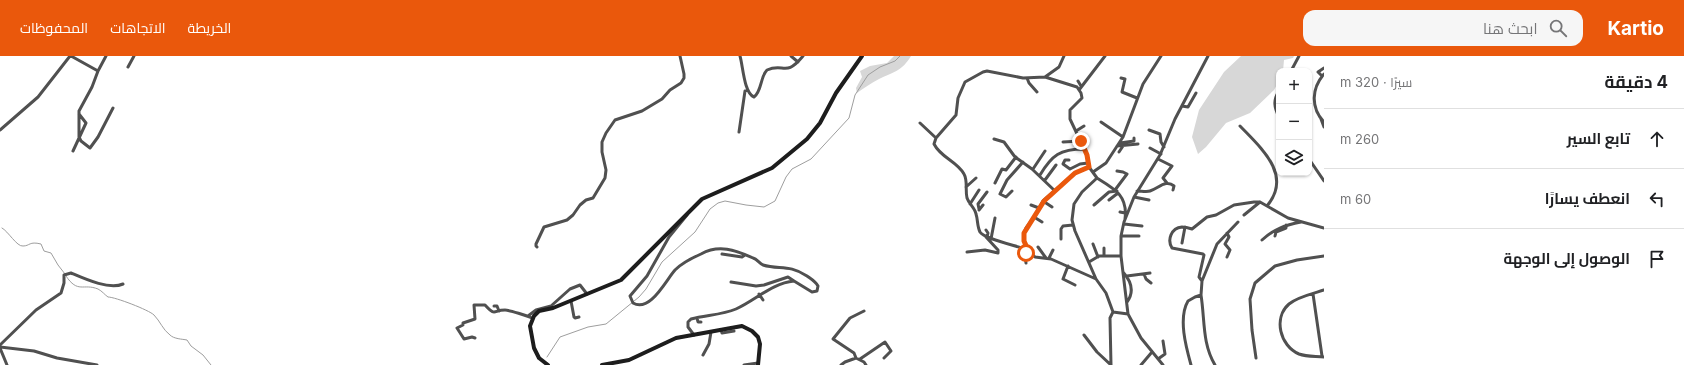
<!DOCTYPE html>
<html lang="ar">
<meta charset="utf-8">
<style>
:root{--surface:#fff;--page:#f6f6f6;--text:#202124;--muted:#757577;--line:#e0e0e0;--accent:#ea580c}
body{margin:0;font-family:Inter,Cairo,sans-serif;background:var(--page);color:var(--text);direction:rtl}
.controls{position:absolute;right:12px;top:12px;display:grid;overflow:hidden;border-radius:8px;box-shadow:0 1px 3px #0004}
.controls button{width:36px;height:36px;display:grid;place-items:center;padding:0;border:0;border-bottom:1px solid var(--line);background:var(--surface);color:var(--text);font:20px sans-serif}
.stop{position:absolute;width:12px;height:12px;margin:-9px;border:3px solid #ea580c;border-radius:50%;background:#fff}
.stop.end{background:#ea580c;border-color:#fff;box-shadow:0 1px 4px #0008}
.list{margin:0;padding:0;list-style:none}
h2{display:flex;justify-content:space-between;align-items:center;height:52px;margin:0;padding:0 16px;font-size:17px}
h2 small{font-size:13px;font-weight:400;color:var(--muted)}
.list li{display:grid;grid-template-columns:26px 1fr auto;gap:12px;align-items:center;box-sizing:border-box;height:60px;padding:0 16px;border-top:1px solid var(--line)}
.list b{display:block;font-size:15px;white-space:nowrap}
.list em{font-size:13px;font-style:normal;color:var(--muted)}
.icon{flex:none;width:22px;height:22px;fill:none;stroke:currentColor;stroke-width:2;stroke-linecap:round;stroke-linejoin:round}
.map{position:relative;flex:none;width:1324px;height:309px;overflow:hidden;direction:ltr}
header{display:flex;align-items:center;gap:24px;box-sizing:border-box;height:56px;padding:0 20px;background:var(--accent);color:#fff}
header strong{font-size:19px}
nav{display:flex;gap:22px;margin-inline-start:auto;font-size:14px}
.search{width:280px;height:36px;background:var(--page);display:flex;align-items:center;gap:10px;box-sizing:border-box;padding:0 14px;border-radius:12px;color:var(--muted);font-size:15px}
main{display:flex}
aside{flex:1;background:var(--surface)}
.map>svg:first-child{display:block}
</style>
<header>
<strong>Kartio</strong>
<div class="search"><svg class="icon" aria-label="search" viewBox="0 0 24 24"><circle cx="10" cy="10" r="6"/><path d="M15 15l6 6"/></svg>ابحث هنا</div>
<nav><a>الخريطة</a><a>الاتجاهات</a><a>المحفوظات</a></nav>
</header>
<main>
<aside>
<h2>4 دقيقة<small>سيرًا · 320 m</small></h2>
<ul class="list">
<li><svg class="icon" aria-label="ahead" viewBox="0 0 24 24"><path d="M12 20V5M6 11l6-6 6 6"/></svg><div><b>تابع السير</b></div><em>260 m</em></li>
<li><svg class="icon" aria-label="left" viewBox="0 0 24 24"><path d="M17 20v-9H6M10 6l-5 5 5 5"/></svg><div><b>انعطف يسارًا</b></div><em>60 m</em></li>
<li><svg class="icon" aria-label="arrive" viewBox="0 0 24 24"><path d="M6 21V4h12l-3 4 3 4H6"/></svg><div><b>الوصول إلى الوجهة</b></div></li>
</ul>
</aside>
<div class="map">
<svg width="1324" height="309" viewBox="0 0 1324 309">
<rect width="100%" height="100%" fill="#fff"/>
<path fill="#d7d7d7" d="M894 0H911C902 15 894 16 879 23 871 27 864 32 857 37L856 32 862 21 860 15 870 10 887 7Z
M1241 0H1294L1293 2 1284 4 1283 15H1279V25L1274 34 1250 57 1226 67 1206 91 1198 98 1192 81 1199 54 1224 16Z"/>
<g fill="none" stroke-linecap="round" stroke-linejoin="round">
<path stroke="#9e9e9e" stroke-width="1" d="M2 172C8 175 17 191 23 190 30 190 29 185 41 188L44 195 51 197 58 209 65 218
M66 220C78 238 83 227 98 233 102 235 105 239 108 241 115 241 149 254 154 259 160 265 163 274 170 279 174 283 182 283 187 284L191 290 203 299 211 309
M547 301 560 281 588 271 606 268 639 241 646 233 662 206 695 176 710 153 718 147 725 145 746 149 764 151 775 145 786 121 792 113 811 103 849 62 855 39 868 19 880 11 895 5 900 0"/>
<path stroke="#505050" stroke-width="3" d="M71 0 98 15 92 31 79 55V81L81 85 90 92 98 81 113 52
M740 0C743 10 744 37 754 41 762 35 760 21 767 14 784 6 785 22 803 0
M791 0 798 6
M128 11 134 0
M98 15 106 0
M1291 15 1299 0
M1324 18C1312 32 1310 51 1324 66
M1322 20 1318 16 1324 12
M1045 21 1059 11 1064 0
M1027 22 1029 27 1037 36
M1121 22 1125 23 1122 36 1137 42
M1078 25 1081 30
M1079 34 1105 0
M1279 35C1273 44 1274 51 1279 61
M1182 50 1188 51 1196 37
M1321 63 1324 71
M1101 66 1123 81
M920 67 936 82
M1240 70C1261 92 1293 119 1267 150L1288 162 1324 172
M0 74 38 41 70 0
M1149 74 1160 78 1161 86 1164 91
M1076 75 1084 70
M739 76 745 35 748 34
M994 83 1004 86 1015 101 1032 113 1055 135
M1063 86 1081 85
M1120 87 1134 85V82
M1117 90 1138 88
M1150 92 1161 98
M73 95 86 67 79 58
M1119 96 1123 90
M1158 103 1172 110 1163 122 1167 127
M1309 103 1324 125
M1069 104H1065L1063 108 1070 113 1080 108 1088 107
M1089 111 1075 117 1043 145 1035 160 1026 172 1024 177V185L1028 194 1035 201 1051 203 1096 223
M1033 113 1045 95
M1093 116 1106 107 1123 81 1143 28 1161 0
M1040 119C1052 99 1060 93 1084 93
M1045 124 1056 109
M995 127 1002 113 1006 114 1016 101
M966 131 976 122
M1115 134 1127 118 1123 116 1117 115
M1012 135 1006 141 1000 138 1007 124 1023 106
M1137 135C1141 135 1147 136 1150 135 1159 132 1166 123 1174 130L1173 134
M1134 141 1149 144
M1109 144 1118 137
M1043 145 1052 151
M970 148 979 134
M1031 149 1039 152
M1094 149 1109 136 1117 135
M979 153 978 148 987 136
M979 154 983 149
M1120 156 1125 157
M687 159 669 181 647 220 630 240 633 247C650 257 666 224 675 214 682 207 692 202 701 198 719 188 735 194 753 202 757 203 759 207 763 209 779 214 789 208 807 220 811 223 815 225 818 230L817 235 812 236 794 225C772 227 756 244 736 253 722 259 706 259 691 263L688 266V271L694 279
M1244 159 1260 146
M1034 161 1042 166
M1124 168 1142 170
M986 174 988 177 987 181
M1121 180H1139
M1275 180 1276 176 1286 172V169
M991 183 995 162
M1061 183V173L1063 170 1073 169
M1262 184C1274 173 1285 169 1301 166
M1182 187 1185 171
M1093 188 1098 201
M537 191 536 190V188L544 171 567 164 573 159 580 149 586 144 593 142 605 122 606 114 602 96V86L606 77 615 64 642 55 662 43 670 34 681 27 684 22V18L680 0
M1038 191 1046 202
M1028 194C1018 190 984 183 980 176 977 170 978 164 976 158 975 152 969 148 967 142 965 134 968 125 964 118 957 105 941 102 934 88L936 82 956 59 958 42 965 26 983 16 987 15 1023 22 1045 21 1077 31 1081 37 1082 42 1070 54V63L1087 99 1089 111 1097 122
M967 196 985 194 998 197V194L986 181
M722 198 742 201 745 199
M1104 199V192
M1227 201 1230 194 1225 188 1229 181 1227 177
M1049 202 1053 194
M1089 206 1099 200H1121
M1026 207 1025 200 1028 194
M1068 210 1063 223 1075 229
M1123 216C1131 225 1135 235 1127 246
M1144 218 1146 223 1151 227
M1127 220 1150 217
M1202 225 1199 221 1204 199 1203 198 1172 192C1167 184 1171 172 1182 171 1185 171 1189 172 1192 173L1207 161 1216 159 1234 149 1254 146H1260L1267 150
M731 226 756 230 764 229 788 221 794 225
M1324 234C1313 238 1299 240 1289 248 1273 262 1280 290 1299 298 1307 301 1316 300 1324 301
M759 238 763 244
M1313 238 1322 300
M1201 239 1202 225 1217 188 1238 166
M571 245 574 261 575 262 579 261
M494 250H497L499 255
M1113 256 1106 237 1096 223 1075 175 1072 164 1074 148 1082 136 1097 122C1115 133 1128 140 1125 163
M1113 256 1128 258
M528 260 536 254 551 250 570 233 580 229 587 238
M697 262 698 266H701
M721 274 722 277 734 275
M1084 279 1097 296 1111 309
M475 282 472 281 464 283 457 272 463 269V267L475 263 474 249H485C496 261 493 254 505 254 509 254 528 260 532 262
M0 289 36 254 61 237 64 227V219L71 217C85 223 109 234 123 228
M0 291 34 295 57 302 97 309
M0 292 7 309
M703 299 709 288 711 276
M856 302 854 297 833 283 850 262 864 255
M1256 302 1252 274 1250 243 1255 227 1275 210 1297 204 1324 200
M860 303 885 286 891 295 884 302
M1158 303 1165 298 1163 285
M744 309 758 307
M841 309 845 306 856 302 864 306 866 309
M1111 309 1110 262 1113 256
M1141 309 1152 296
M1163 309 1141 282 1128 258 1121 200V180L1124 166 1134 141 1160 99 1175 63 1208 0
M1191 309C1186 291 1178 262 1188 245L1195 241 1201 239C1205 264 1202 287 1215 309"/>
<path stroke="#1d1d1d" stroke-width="4" d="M548 309 539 302 534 292 530 270 534 260 539 255 553 252 621 224 702 143 772 112 807 83 820 67 836 37 862 0
M602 309 629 304 676 282 742 270 752 275 758 281 760 288 758 309"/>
</g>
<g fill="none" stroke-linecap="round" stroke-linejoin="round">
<path stroke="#ea580c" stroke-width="5" d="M1026 197 1028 194 1024 185V177L1044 145 1075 117 1089 111 1087 99 1081 85"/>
</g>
</svg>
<div class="controls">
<button>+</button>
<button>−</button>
<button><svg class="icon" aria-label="layers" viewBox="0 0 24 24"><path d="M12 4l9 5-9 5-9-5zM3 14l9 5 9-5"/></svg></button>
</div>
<div class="stop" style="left:1026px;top:197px"></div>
<div class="stop end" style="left:1081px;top:85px"></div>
</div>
</main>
